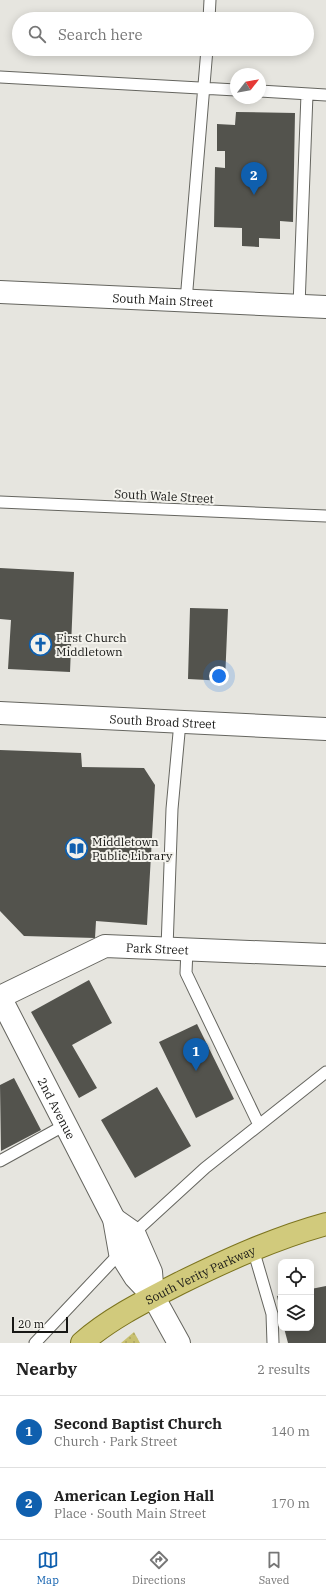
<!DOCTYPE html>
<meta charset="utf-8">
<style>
:root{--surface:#fff;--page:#f2f2f2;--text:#222;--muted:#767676;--line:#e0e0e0;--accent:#0f5fae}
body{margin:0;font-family:"IBM Plex Serif",serif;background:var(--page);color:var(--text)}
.controls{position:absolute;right:12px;bottom:12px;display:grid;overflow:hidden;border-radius:8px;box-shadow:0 2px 10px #0003}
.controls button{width:36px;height:36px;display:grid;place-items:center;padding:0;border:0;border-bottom:1px solid var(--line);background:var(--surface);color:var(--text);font:20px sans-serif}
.compass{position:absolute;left:230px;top:68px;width:36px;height:36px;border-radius:50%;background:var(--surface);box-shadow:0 2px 10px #0003;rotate:59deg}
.scale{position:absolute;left:12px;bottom:10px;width:56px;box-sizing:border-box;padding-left:4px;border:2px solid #171715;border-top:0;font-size:11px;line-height:14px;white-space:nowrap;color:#171715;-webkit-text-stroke:3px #f3f2ec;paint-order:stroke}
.you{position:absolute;left:219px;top:676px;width:14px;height:14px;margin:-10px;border:3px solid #fff;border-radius:50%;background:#1a73e8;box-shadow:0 0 0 6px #1a73e833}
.badge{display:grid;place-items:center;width:26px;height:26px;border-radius:50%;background:var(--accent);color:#fff;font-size:13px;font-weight:700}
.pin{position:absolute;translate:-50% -33px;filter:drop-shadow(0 1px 2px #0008)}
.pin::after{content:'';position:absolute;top:21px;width:14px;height:12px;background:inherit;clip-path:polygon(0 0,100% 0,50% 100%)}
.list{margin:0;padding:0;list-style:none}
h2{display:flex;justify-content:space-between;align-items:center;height:52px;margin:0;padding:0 16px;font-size:17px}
h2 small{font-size:13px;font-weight:400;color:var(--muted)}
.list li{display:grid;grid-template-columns:26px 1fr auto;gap:12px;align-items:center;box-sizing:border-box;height:72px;padding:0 16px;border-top:1px solid var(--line)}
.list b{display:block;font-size:15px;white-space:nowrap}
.list p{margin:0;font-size:13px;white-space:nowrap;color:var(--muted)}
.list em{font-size:13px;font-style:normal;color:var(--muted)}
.icon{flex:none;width:22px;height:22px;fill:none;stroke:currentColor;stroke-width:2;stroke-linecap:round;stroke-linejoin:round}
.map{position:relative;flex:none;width:326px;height:1343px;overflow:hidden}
.search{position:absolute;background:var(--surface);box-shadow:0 2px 10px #0003;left:12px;right:12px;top:12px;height:44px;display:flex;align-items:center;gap:10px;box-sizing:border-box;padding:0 14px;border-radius:22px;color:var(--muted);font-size:15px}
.sheet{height:196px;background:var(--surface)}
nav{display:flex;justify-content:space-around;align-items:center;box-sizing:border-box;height:56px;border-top:1px solid var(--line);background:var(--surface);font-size:11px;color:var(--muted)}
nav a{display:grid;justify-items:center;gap:2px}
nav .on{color:var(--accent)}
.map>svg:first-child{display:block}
</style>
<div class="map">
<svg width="326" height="1343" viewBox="0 0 326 1343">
<defs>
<pattern id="grass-dots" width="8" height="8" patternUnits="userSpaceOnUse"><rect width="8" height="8" fill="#c8c070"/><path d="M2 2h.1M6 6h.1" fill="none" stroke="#aba460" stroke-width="1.8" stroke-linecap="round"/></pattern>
</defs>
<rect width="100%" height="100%" fill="#e6e5df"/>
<path fill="url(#grass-dots)" d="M134 1332 140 1343H121Z"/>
<path fill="#53534d" d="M236 112 295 113 293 222 280 221V239L259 238V247L242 246V228L214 227 215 167 225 168V151H217V124L235 125Z
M0 568 74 572 70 672 8 669 11 620 0 619Z
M190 608 228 609 225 681 188 679Z
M0 750 81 753 82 767 144 768 155 785 147 925 96 921 95 938 24 936 0 911Z
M89 980 112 1023 72 1045 97 1088 79 1098 31 1012Z
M197 1024 234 1099 196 1118 159 1042Z
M14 1078 41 1130 1 1151 0 1085Z
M157 1087 191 1146 135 1178 101 1120Z
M326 1286V1343H288L284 1328H311V1289Z
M281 1295V1310H280L277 1296Z"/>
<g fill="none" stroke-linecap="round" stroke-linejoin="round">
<defs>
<path id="service" d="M209 19 210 0
M0 77 236 90
M260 91 326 95
M186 301 207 49
M299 306 307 94
M0 502 326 516
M167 948 172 809 180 722
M187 949 186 973 259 1125
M0 1161 65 1125
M134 1233 205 1168 326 1072
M253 1249 272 1314 273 1343
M35 1343 120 1253"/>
<g id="minor">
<path id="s1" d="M0 997 105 946 326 955"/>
</g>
<g id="tertiary">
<path id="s2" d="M0 292 326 307"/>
<path id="s3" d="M0 713 326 729"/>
</g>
<g id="secondary">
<path id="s4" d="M0 997 114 1219 120 1253 135 1277 153 1296 179 1343"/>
<path d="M114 1219 134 1233 151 1272 153 1296"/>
</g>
<g id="primary">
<path id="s5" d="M82 1343C110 1318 147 1300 180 1283 227 1260 275 1238 326 1224"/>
</g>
</defs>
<use href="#service" stroke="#65655f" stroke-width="13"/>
<use href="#minor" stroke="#65655f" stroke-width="24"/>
<use href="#tertiary" stroke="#65655f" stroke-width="24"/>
<use href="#secondary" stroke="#65655f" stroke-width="24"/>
<use href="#primary" stroke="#7c741f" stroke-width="24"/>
<use href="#service" stroke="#fff" stroke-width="11"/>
<use href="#minor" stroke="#fff" stroke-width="22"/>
<use href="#tertiary" stroke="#fff" stroke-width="22"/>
<use href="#secondary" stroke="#fff" stroke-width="22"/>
<use href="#primary" stroke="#d1ca7c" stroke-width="22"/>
</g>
<defs>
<symbol id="church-ring" viewBox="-11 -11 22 22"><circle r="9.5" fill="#f3f2ec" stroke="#0f5fae" stroke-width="1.5"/><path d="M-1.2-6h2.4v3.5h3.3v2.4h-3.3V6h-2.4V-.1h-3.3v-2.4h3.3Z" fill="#0f5fae"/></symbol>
<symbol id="library-ring" viewBox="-11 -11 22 22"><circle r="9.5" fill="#f3f2ec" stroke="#0f5fae" stroke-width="1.5"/><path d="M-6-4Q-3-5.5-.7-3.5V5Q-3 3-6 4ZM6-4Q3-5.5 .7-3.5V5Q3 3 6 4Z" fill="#0f5fae"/></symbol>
</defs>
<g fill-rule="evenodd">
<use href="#church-ring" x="28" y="632" width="25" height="25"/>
<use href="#library-ring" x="64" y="836" width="25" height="25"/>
</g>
<g text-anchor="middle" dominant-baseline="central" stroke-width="4" stroke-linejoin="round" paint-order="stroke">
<g font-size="12" fill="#171715" stroke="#f3f2ec">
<text stroke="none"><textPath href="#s2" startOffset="163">South Main Street</textPath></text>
<text transform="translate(164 496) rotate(3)">South Wale Street</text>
<text stroke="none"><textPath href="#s3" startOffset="163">South Broad Street</textPath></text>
<text stroke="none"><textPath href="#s1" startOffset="169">Park Street</textPath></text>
<text stroke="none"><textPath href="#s4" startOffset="125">2nd Avenue</textPath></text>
<text stroke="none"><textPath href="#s5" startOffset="137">South Verity Parkway</textPath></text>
</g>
<g font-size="12" fill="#171715" stroke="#f3f2ec" text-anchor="start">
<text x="56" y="637">First Church<tspan x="56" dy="14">Middletown</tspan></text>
<text x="92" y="841">Middletown<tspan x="92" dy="14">Public Library</tspan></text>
</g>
</g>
</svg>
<div class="controls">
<button><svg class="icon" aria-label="locate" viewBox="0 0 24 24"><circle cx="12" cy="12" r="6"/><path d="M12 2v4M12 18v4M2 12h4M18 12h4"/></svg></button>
<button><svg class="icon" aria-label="layers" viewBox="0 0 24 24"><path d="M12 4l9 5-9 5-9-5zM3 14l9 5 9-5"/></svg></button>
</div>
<svg class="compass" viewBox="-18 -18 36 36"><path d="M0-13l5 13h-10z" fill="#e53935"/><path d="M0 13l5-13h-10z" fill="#767676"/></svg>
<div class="scale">20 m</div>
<div class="you"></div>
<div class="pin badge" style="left:196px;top:1071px">1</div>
<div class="pin badge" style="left:254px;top:195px">2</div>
<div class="search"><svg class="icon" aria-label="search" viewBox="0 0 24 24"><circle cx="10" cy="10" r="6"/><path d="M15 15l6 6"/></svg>Search here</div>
</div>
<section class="sheet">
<h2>Nearby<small>2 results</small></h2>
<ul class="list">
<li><span class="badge">1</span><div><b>Second Baptist Church</b><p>Church · Park Street</p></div><em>140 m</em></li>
<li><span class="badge">2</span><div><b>American Legion Hall</b><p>Place · South Main Street</p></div><em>170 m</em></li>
</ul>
</section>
<nav>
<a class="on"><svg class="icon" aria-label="map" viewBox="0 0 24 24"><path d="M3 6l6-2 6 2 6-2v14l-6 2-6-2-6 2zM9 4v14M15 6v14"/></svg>Map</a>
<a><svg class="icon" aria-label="directions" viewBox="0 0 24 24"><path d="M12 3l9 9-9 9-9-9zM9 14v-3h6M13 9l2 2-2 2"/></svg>Directions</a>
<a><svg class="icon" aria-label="saved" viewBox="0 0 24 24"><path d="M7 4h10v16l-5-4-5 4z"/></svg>Saved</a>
</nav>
